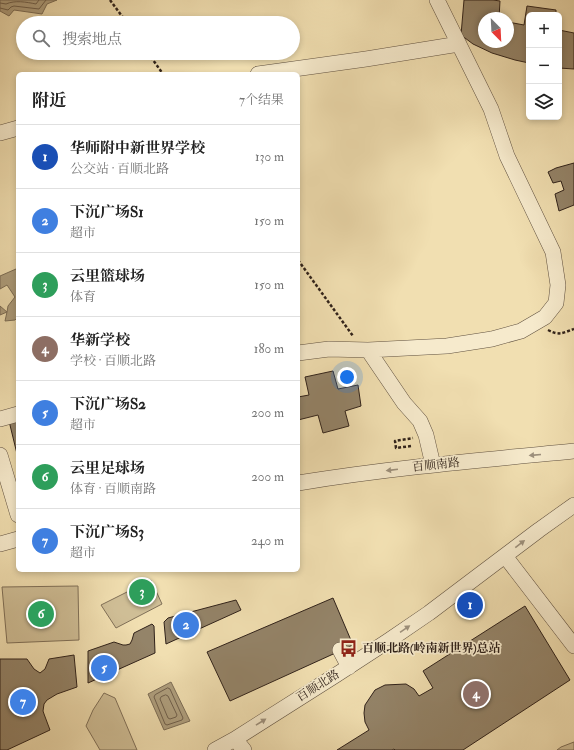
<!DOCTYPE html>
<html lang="zh">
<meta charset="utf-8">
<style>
:root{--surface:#fff;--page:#f2f2f2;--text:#222;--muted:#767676;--line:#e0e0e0;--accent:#0b8043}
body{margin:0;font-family:"IM FELL Double Pica","Noto Serif SC",serif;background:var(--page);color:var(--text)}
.controls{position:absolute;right:12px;top:12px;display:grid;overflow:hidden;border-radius:6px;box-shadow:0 2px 6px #0003}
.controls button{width:36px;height:36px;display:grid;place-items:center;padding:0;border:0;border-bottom:1px solid var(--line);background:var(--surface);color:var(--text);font:20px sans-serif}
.compass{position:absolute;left:478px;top:12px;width:36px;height:36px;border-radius:50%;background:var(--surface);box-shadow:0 2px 6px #0003;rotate:156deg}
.you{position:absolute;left:347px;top:377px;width:14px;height:14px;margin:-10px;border:3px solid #fff;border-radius:50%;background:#1a73e8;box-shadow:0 0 0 6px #1a73e833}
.badge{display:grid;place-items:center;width:26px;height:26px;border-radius:50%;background:var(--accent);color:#fff;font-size:13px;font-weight:700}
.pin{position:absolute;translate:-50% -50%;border:2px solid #fff;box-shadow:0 1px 4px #0006}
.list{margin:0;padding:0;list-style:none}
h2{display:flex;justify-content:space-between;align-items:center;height:52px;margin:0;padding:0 16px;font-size:17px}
h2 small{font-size:13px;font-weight:400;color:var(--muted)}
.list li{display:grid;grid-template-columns:26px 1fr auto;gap:12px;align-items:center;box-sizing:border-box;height:64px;padding:0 16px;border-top:1px solid var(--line)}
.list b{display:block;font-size:15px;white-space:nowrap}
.list p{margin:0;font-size:13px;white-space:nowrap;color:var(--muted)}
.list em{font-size:13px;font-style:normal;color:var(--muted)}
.icon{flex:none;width:22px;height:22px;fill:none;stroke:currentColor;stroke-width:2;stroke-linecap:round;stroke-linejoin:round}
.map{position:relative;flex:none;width:574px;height:750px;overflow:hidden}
.search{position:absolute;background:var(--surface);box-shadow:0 2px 6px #0003;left:16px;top:16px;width:284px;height:44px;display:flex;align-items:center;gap:10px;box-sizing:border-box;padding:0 14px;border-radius:22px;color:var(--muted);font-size:15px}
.panel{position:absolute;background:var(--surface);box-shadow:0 2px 6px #0003;left:16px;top:72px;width:284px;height:500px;border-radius:6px}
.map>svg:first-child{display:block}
</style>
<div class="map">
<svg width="574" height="750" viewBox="0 0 574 750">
<rect width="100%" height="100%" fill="#f1dfb1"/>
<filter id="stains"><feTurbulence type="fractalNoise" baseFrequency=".005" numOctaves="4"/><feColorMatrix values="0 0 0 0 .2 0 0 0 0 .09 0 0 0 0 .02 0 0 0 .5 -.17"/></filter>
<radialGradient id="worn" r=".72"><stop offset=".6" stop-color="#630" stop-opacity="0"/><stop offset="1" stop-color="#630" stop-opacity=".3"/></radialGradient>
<path fill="#d0bf97" stroke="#807058" d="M151 580 162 604 116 628 101 605Z
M78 586 79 640 7 643 2 587Z
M104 693 115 698 137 750H100L86 726 93 710Z
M574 742V750H557L561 747Z"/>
<path fill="#af9f7e" stroke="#7c6d56" d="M0 0H57L47 4 42 14 14 10 9 16 0 11Z
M16 269 18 273V317L15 320 5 321 7 312 0 315V306L7 312 8 306 15 297 7 285 0 289V276Z
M171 682 190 721 164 730 148 694Z"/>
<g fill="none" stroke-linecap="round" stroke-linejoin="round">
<path stroke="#70604c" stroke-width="1" d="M0 3 6 4C15 0 26 2 36 4L39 0
M0 8 8 10 11 7 14 6 39 9 46 0
M168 688 170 689 183 718 182 720 167 725 165 724 154 697 155 695Z
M166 695 168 696 177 715 176 717 170 719 168 718 160 699 161 697Z"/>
</g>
<path fill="#948469" stroke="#30221a" d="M464 0H493L500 1 499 18H484V42H508V22L524 25 527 6 556 10V15H529V63L515 60 492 53 473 44 461 35Z
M559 30 574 33V69L559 68Z
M574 163V205L559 211 555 194 564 190 561 181 553 183 548 172 556 168Z
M333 371 338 389 358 385 361 406 345 411 349 426 323 433 318 415 298 420V397L309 395 305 377Z
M18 419V458L9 421Z
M333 598 353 645 230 701 207 652Z
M236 600 241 610 166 644 164 622 168 618Z
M525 606 570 680 463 750H395L394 749 392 750H337L369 730 365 722 364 713 365 705 375 690 385 685 406 684 414 689 419 696 433 688 423 671Z
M152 624 154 626 155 653 88 683V651L114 642 123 645H126L130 644 132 640 134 633Z
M74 655 77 687 57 694 47 700 44 704 43 711 44 714 50 730 7 750H0V659H27L34 669 40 673 45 669 49 659Z"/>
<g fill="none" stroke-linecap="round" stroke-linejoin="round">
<defs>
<path id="minor" d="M258 74 366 59 459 44
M0 133 18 128
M368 350 404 403 420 421 426 435 433 465
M298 353 329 349 368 350 447 346 492 339 521 331 545 317 556 303 558 285 553 252 507 156 491 109 437 0
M0 419 18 414
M0 455 18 515
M298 483C390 468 482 460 574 451
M0 544 18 539
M505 556 574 646
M340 650 349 667
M235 739 244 750
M215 750 235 739 336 675 388 641 429 613 474 579 539 530 574 505"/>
</defs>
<use href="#minor" stroke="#605140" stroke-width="16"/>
<path stroke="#30221a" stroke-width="2.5" stroke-dasharray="3 2" stroke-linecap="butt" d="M110 0 127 23
M148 53 163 74
M298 260 353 336
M548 330C560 336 562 333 574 329
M411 446 396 448 395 441 413 438"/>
<use href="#minor" stroke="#f6eacc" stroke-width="15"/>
</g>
<defs><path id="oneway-solid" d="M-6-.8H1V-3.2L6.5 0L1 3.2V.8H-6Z"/></defs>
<g fill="#9d907c">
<use href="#oneway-solid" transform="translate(535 455) rotate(175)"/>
<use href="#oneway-solid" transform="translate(392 470) rotate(173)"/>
<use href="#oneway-solid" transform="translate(520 544) rotate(-38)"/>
<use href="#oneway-solid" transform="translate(405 629) rotate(-34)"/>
<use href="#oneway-solid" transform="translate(261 722) rotate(-32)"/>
</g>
<defs>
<symbol id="bus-bare" viewBox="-9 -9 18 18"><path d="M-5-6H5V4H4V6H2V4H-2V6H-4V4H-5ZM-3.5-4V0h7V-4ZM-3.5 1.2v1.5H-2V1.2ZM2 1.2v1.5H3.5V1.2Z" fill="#8f2418" stroke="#f6eacc" stroke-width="2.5" paint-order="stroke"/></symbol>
</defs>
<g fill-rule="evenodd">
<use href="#bus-bare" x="336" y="636" width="25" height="25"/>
</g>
<g text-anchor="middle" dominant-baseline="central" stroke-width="3.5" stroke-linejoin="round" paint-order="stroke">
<g font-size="12" fill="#30221a" stroke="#f6eacc">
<text transform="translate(436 465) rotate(-6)">百顺南路</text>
<text transform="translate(318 686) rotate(-32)">百顺北路</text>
</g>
<g font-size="12" font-weight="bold" fill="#30221a" stroke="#f6eacc" text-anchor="start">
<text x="362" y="648">百顺北路(岭南新世界)总站</text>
</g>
</g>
<rect width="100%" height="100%" filter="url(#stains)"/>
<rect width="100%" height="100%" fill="url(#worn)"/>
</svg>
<div class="controls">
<button>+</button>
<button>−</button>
<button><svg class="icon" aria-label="layers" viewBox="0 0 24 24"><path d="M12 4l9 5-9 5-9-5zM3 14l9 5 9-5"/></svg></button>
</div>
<svg class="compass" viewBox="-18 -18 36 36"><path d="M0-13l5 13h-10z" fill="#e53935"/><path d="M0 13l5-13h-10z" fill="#767676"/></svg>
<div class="you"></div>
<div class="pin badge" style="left:470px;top:605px;background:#1a4fb4">1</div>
<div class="pin badge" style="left:186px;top:625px;background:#3f7fe0">2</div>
<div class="pin badge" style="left:142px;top:592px;background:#2e9e5b">3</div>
<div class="pin badge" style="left:476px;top:694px;background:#8d6e63">4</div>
<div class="pin badge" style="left:104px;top:668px;background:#3f7fe0">5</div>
<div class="pin badge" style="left:41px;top:614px;background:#2e9e5b">6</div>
<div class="pin badge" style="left:23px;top:702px;background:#3f7fe0">7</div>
<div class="search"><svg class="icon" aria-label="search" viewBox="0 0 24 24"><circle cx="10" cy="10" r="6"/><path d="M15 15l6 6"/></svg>搜索地点</div>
<section class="panel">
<h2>附近<small>7个结果</small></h2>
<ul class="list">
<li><span class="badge" style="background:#1a4fb4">1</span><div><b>华师附中新世界学校</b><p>公交站 · 百顺北路</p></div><em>130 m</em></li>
<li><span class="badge" style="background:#3f7fe0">2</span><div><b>下沉广场S1</b><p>超市</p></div><em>150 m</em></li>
<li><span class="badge" style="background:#2e9e5b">3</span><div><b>云里篮球场</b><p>体育</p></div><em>150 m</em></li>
<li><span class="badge" style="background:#8d6e63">4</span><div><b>华新学校</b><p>学校 · 百顺北路</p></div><em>180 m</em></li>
<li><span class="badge" style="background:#3f7fe0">5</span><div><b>下沉广场S2</b><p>超市</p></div><em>200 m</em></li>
<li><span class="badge" style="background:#2e9e5b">6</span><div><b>云里足球场</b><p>体育 · 百顺南路</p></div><em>200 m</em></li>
<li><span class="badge" style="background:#3f7fe0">7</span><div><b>下沉广场S3</b><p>超市</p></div><em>240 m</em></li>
</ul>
</section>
</div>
